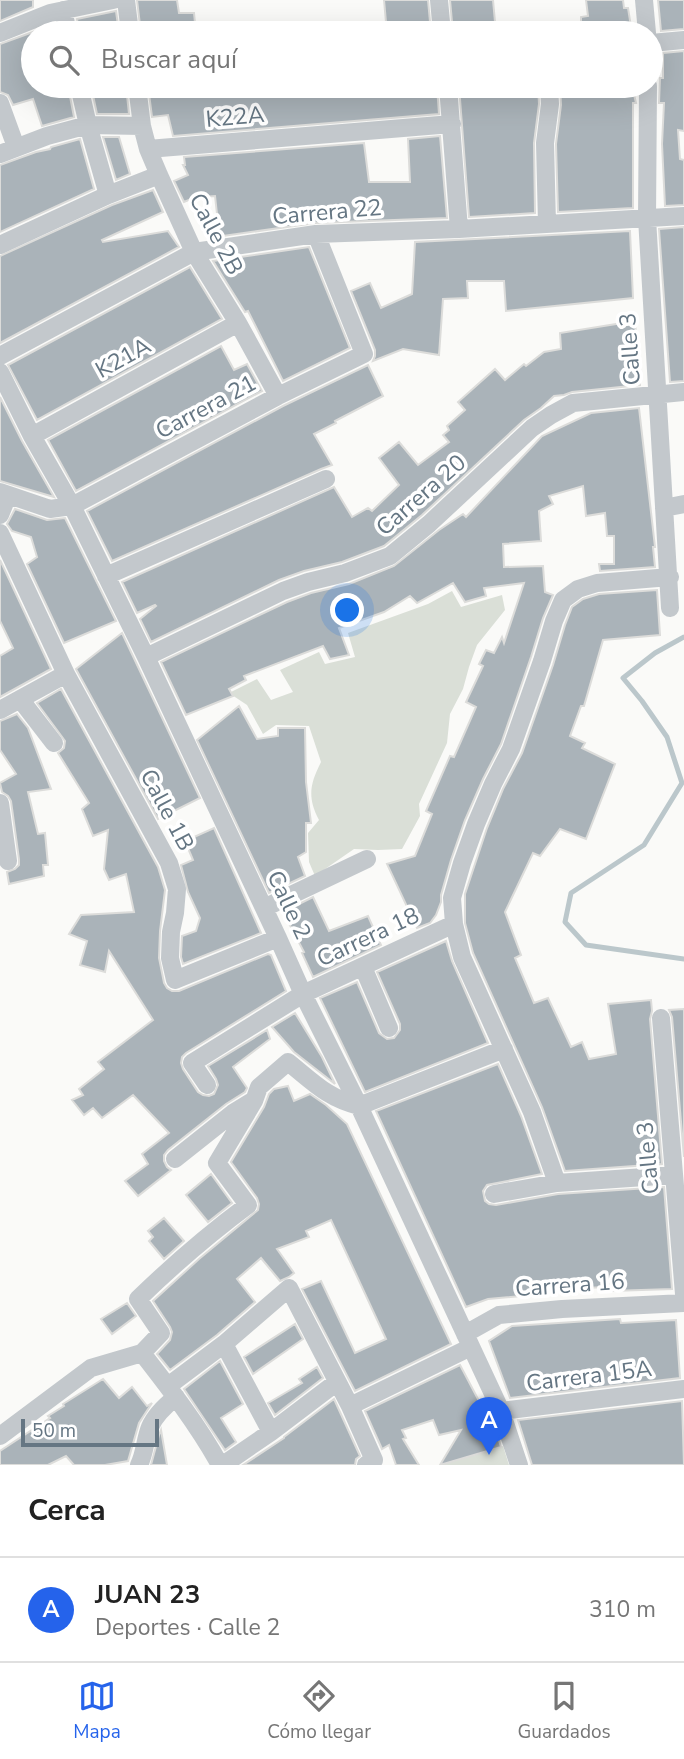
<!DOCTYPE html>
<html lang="es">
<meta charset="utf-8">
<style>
:root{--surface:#fff;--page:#f6f6f6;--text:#222;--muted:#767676;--line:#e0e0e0;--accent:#2563eb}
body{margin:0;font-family:"Nunito Sans",sans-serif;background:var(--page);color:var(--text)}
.scale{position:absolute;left:21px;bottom:18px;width:138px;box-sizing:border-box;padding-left:7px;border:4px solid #657683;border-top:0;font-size:19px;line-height:24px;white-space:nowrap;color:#657683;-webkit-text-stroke:5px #fff;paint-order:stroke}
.you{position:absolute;left:348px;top:611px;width:24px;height:24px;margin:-18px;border:5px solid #fff;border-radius:50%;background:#1a73e8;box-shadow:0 0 0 10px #1a73e833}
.badge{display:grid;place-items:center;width:46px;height:46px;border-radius:50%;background:var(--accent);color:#fff;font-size:23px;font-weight:700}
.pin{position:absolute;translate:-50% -58px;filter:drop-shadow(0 2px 4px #0008)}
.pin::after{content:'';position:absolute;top:37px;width:24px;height:21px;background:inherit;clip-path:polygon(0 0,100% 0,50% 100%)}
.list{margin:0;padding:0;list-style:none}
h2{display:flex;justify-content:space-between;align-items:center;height:91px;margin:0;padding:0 28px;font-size:30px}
h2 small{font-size:23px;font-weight:400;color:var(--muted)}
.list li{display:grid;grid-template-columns:46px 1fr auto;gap:21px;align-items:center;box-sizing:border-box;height:105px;padding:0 28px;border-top:2px solid var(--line)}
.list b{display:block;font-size:26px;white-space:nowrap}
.list p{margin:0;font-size:23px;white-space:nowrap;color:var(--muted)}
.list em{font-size:23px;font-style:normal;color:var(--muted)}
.icon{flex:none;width:38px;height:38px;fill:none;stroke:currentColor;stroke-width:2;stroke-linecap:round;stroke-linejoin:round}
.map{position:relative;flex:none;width:684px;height:1465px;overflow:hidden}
.search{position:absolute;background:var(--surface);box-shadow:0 7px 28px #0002;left:21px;right:21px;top:21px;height:77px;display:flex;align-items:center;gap:18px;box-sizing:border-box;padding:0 24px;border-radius:38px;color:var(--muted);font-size:26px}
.sheet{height:196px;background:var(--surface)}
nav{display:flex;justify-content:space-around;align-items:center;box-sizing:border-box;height:98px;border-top:2px solid var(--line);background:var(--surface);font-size:19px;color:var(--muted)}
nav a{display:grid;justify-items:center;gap:4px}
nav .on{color:var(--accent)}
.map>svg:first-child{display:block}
</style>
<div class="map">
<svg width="684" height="1465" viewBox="0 0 684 1465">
<rect width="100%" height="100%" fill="#fafaf8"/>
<path fill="#dadfd7" d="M452 591 461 607 502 595 505 610 477 645 469 667 463 689 450 714 447 743 419 804 420 816 402 849 378 850 354 849 315 876 309 862 308 833 319 820C307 797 310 784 321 762L309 726 276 725 263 734 247 705 229 693 257 679 271 700 293 692 280 670 319 652 325 664 355 657 348 633 428 604Z
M503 1446 509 1465H440Z"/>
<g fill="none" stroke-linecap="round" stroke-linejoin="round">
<path stroke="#bbc7cb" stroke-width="5" d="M684 637 655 653 623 678 642 701 667 737 682 783 644 845 571 893 565 922 586 945 684 959"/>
</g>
<path fill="#aab3b9" stroke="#dcdcda" stroke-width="2" d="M0 0H33V7L0 21Z
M137 0H177L179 13H194L196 33H141Z
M384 0H428L431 33H387Z
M450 0H493L496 33H453Z
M586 0H623L624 8H628L632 33H581V17L588 16Z
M658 0H684V29L661 31Z
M116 11 119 33H79L77 19Z
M33 32V86H68L74 117 42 126 33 99 13 105 8 95 0 92V44Z
M684 51V131L678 130 680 159 684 160V205L665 206 662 144 664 103H659L660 78H663V53Z
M91 86H126L129 114H97Z
M148 86H202V90L269 89V86H437L439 114 173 136 168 115 152 117Z
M459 86H538L539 104 534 143 535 213 469 217Z
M560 86H632L636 103H633V208L558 212 556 144 561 105Z
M440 136 447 218 315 223 216 237 211 224 218 223 215 196 202 197 201 195 184 202 174 181 188 175 183 165H185L184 157 364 143 369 182H410L408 139Z
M103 137H119L130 174 116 180Z
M80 139 94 189 0 232V165L36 152 50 149 51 147Z
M153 190 163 212 102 240 103 242 168 231 179 247 0 343V256L112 205Z
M684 227V381L670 382 659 229Z
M630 231 633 298 506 311 504 281H467L468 298 443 299 439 355 403 349 373 361 375 356V350L351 291 370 283 381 308 412 294 415 242Z
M309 247 350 348 283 381 248 311 245 312 213 261Z
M190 267 222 319 37 420 8 365Z
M635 321 640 385 572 392 564 395 554 396 541 408 524 420 422 515 384 546 342 562 304 571 279 580 151 642 140 619 156 606 155 605 137 613 122 582 334 487 352 517 368 508 372 511 399 485 379 458 399 442 418 465 449 442 443 435 449 430 447 426 465 410 458 402 495 369 505 380 524 364 526 366 544 352 561 349 560 333Z
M221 346 234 370 247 364 262 391 76 491 48 440Z
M368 365 383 396 335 421 336 423 314 434 332 465 321 469 112 561 87 511 283 406Z
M0 397 22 441 54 497 0 481Z
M639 408 655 547H653L655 567 600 571 599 564H614V536H607L605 513 586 516 583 486 549 496 553 504 539 511 541 541 503 544 504 567 543 566 545 592 553 595 543 618 531 657 501 744 483 779 465 820 451 860 441 895V902L436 915 430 923 417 928 387 864 415 856 432 814 426 811 450 756 454 757 476 707 466 702 483 666 479 664 486 650 494 653 502 637 504 643 524 583 484 588 486 596 465 602 453 583 417 603 410 596 384 612 339 628 349 655 330 659 323 646 244 676 246 680 229 689 233 696 186 715 161 662 287 602 311 593 349 584 394 566 439 530 463 514 466 517 542 436 591 413Z
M15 509 47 520 65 518 116 621 64 643 27 564 37 557 31 537 12 531 7 524Z
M0 560 51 669 0 697V656L13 648 0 621Z
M657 590 660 635 603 640 584 706H581L570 736 585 743 582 748 615 764 586 839 560 829 540 856 533 853 505 912 521 955 515 958 534 1003 548 998 571 1047 582 1042 589 1059 616 1054 608 1004 651 1000 652 1011 650 1019 662 1164 565 1171 542 1107 473 953 465 923V894L487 828 503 789 522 753 553 665 565 625 572 607 583 599 599 594Z
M122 633 200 798 158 819 76 669Z
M61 689 158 867 165 890 160 931 159 958 164 983 167 988 172 991H179L268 954 271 955 286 991 186 1053 182 1057 181 1063 183 1069 198 1092 203 1095 209 1096 214 1094 218 1085 216 1079 208 1066 267 1030 270 1039 233 1067 247 1088 245 1092 226 1104 168 1150 164 1155V1161L167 1167 171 1170 138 1196 125 1181 148 1164 142 1154 169 1133 133 1095 102 1118 93 1108 84 1115 72 1100 83 1095 79 1089 104 1069 98 1062 153 1020 109 951 105 972 80 965 87 941 69 934 81 915 134 912 126 874 109 880 104 869 108 830 93 836 82 809 89 803 58 753 64 748 65 741 37 703Z
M239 706 257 739 278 736V728H305L306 782 311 823H306V852L298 857 305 876 269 893 197 740Z
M17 714 28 728 51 789 28 792 38 834 45 833 48 865H43L44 876 9 884 7 872 15 869 19 865V859L11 801 8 796 2 792 0 783 16 774 0 750V721Z
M214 828 261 933 183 964 181 957 182 936 196 931 200 918 188 892 181 865 193 860 185 841Z
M313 897 329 931 368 916 381 945 313 977 302 953 304 952 283 912Z
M446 941 452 961 488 1043 365 1092 320 998 357 982 379 1033 387 1039 394 1038 400 1030V1024L377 972Z
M684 1009V1157L672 1017 669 1010Z
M295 1013 322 1057 335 1084 294 1052 272 1027Z
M498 1064 521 1116 542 1174 487 1185 483 1191 485 1201 489 1204 496 1205 558 1194 664 1187 672 1289 611 1291 609 1287 555 1289V1293L488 1299 466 1307 376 1111Z
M288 1086 294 1101 310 1094 326 1105 347 1124 451 1344 355 1391 302 1289 321 1281 355 1353 386 1339 331 1220 306 1231 309 1237 277 1249 294 1273 289 1277 280 1281 261 1258 237 1279 255 1302 217 1335 170 1370 157 1354 170 1340 172 1332 170 1327 153 1301 199 1259 258 1210 259 1204 257 1198 231 1162 264 1107 269 1094 274 1089Z
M211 1174 232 1203 208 1222 186 1195Z
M164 1218 184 1241 164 1259 149 1241 153 1237 148 1231Z
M127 1303 136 1316 112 1334 101 1319Z
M620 1319 621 1323 676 1320 680 1378 510 1398 489 1341 512 1326Z
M295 1324 303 1339 253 1374 244 1357Z
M220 1361 243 1404 221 1418 236 1442 225 1450 184 1389Z
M460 1365 498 1437 501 1447 440 1465 461 1430 439 1435 433 1420 402 1430 406 1438 403 1439 419 1465H396L389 1445 382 1449 365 1411Z
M317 1367 323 1378 275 1415 268 1403 302 1383 299 1379Z
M103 1379 119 1398 132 1387 147 1406 152 1403 139 1423 128 1461 105 1465H74L66 1456 48 1465H0V1451L50 1418 48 1416 64 1406 63 1404Z
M334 1399 360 1456 356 1459 355 1465H243L284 1438V1437Z
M682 1401 684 1465H532L518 1420Z
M161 1430 167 1465H151L159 1435Z"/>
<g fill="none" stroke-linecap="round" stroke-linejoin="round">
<path stroke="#c3c8cc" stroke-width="18" d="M126 0 130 33
M439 0 442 33
M644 0 647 33
M63 10 68 33
M0 33 50 13 113 0
M651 43 684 40
M79 86 88 125 108 195
M137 86 142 126 148 149 159 175 194 252 238 323 278 396
M448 86 459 229
M648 86 647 218 670 608
M0 103 16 147
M148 149 452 124
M0 154 47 136 88 125 142 126
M547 224 545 143 550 104 549 86
M0 245 108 195 159 175
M0 356 194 252 316 234 459 229 684 216
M0 372 32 436 72 506 146 657 278 938 303 994 359 1106 501 1411 519 1465
M32 436 238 323
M0 492 50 509 72 506 278 396 364 354 316 234
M664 508 684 504
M0 515 8 495
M0 533 66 674 169 863 177 889 175 913 171 932 170 958 175 980 278 938
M106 576 326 479
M146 657 283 591 308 582 345 573 390 556 429 524 532 428 551 415 573 403 684 392
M20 699 54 743
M0 710 66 674
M0 803 8 861
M264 908 367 859
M363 967 389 1028
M661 1018 684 1294
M207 1085 192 1063 303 994 454 924
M175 1159 233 1113 251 1102
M557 1183 532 1112 462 957 454 924 452 898 462 863 476 824 493 784 511 749 542 661 554 621 563 600 578 589 597 583 670 577
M494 1194 557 1183 674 1175
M465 1334 499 1315 562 1309 684 1303
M224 1344 271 1432
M142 1353C170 1389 198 1425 220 1465
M168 1386 224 1344 289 1288 350 1406 374 1460 366 1465
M350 1406 471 1347
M501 1411 684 1389
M0 1436 91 1368 142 1353 161 1333 138 1299C173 1265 209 1234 248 1205L217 1163 254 1101 259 1087 288 1062C313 1082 327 1098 359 1106L504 1049
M139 1465C145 1453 145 1439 150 1427 155 1415 166 1405 176 1397
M223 1465 271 1432 337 1382"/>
</g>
<g text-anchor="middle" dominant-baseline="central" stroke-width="7" stroke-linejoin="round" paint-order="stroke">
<g font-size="23" fill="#657683" stroke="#fff">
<text transform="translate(235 117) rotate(-5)">K22A</text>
<text transform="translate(327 212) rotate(-5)">Carrera 22</text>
<text transform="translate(216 234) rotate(62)">Calle 2B</text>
<text transform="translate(630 349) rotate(-94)">Calle 3</text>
<text transform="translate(123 358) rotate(-29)">K21A</text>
<text transform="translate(206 407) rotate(-28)">Carrera 21</text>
<text transform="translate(421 495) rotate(-41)">Carrera 20</text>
<text transform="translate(167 810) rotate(62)">Calle 1B</text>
<text transform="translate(289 905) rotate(65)">Calle 2</text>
<text transform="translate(368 937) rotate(-25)">Carrera 18</text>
<text transform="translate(648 1158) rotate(-95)">Calle 3</text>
<text transform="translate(570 1285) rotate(-4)">Carrera 16</text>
<text transform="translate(589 1376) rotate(-7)">Carrera 15A</text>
</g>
</g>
</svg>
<div class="scale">50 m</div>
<div class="you"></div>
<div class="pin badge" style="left:489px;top:1455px">A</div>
<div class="search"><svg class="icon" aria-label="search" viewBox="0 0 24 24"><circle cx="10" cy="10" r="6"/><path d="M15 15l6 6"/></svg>Buscar aquí</div>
</div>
<section class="sheet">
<h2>Cerca<small></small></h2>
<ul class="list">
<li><span class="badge">A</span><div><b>JUAN 23</b><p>Deportes · Calle 2</p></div><em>310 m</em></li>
</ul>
</section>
<nav>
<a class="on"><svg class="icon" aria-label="map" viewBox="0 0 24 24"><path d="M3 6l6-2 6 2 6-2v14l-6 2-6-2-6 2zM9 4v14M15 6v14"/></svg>Mapa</a>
<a><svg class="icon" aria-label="directions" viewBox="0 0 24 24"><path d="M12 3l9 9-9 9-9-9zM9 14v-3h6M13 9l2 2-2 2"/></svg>Cómo llegar</a>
<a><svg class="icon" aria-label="saved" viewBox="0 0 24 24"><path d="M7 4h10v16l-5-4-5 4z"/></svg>Guardados</a>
</nav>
